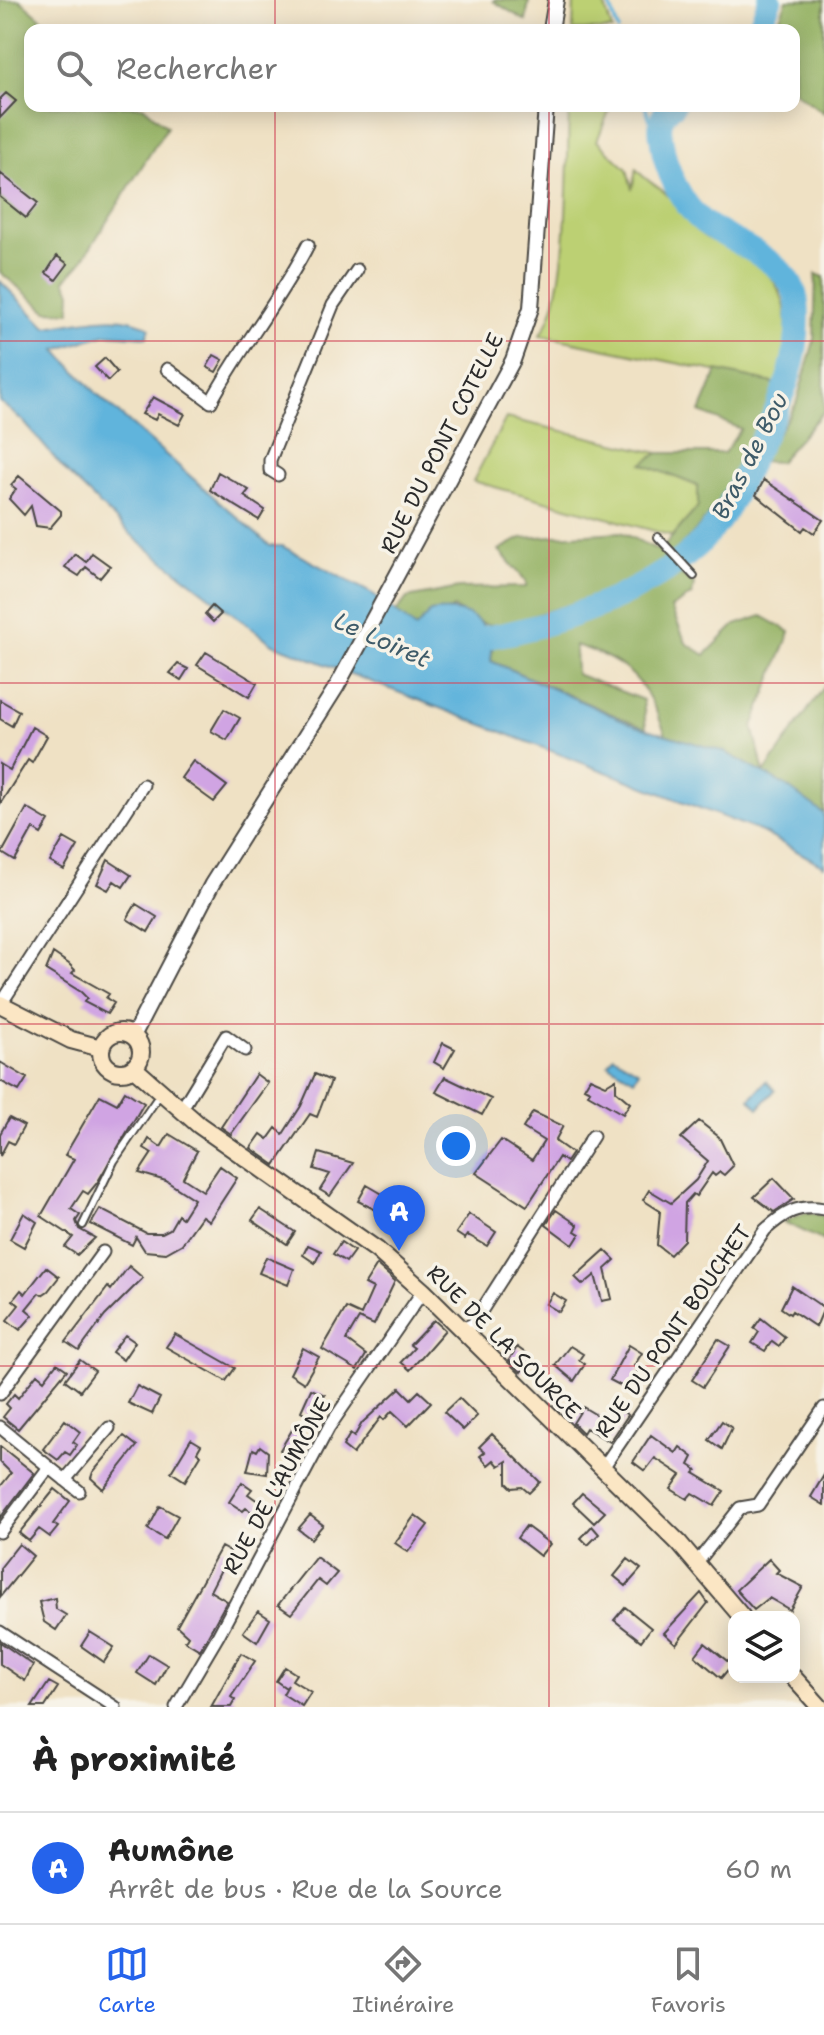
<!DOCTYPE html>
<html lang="fr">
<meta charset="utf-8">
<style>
:root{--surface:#fff;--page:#f6f6f6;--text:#222;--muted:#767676;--line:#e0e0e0;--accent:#2563eb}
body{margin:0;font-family:"Shantell Sans",sans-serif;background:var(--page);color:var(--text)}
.controls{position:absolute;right:24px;bottom:24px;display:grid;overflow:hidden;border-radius:16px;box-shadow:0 4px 20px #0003}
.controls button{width:72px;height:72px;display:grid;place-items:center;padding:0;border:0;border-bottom:2px solid var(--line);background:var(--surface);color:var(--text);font:40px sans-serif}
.you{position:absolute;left:456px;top:1146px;width:28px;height:28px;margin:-20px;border:6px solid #fff;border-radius:50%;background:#1a73e8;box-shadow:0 0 0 12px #1a73e833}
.badge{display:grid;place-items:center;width:52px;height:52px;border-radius:50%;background:var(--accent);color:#fff;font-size:26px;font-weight:700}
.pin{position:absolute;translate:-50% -66px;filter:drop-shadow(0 2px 4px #0008)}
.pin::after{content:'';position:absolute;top:42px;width:28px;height:24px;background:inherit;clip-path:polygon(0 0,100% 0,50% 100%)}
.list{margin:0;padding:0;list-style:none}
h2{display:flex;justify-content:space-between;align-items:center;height:104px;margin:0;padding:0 32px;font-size:34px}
h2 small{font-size:26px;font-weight:400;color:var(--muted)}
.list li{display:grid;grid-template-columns:52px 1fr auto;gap:24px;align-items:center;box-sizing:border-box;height:112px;padding:0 32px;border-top:2px solid var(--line)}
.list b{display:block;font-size:30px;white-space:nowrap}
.list p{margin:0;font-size:26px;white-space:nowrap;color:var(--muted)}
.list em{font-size:26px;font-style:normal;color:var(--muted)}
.icon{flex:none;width:44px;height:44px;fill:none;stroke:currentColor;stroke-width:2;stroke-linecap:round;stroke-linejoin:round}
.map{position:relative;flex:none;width:824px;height:1707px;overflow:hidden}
.search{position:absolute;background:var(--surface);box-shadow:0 4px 20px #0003;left:24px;right:24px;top:24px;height:88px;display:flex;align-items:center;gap:20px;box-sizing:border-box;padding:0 28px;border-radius:16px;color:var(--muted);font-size:30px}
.sheet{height:216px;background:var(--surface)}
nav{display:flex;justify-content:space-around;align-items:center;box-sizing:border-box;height:112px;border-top:2px solid var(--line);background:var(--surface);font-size:22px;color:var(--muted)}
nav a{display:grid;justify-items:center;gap:4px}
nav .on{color:var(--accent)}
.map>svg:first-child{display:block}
</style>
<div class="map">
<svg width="824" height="1707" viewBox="0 0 824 1707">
<rect width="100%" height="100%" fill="#f7f3e8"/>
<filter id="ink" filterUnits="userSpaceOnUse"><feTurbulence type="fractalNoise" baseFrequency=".0125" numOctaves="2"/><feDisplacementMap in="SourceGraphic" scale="16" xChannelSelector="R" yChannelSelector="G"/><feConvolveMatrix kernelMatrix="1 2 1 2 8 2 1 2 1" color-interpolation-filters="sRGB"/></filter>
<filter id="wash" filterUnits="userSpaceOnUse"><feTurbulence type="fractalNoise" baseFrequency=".006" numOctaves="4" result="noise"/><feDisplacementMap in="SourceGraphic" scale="32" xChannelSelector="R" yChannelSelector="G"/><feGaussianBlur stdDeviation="1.8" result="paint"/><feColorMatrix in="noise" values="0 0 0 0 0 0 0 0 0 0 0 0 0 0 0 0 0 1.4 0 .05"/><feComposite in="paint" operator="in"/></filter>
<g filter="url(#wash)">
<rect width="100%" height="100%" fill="#efe1c4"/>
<path fill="#bcd073" stroke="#747e4f" stroke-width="2" d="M574 0H603L612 30H573Z
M569 106H611L597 141 627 169 632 189 636 169C645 180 653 183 664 192 680 205 684 223 705 237 718 245 735 249 749 258 797 288 790 336 778 384L540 335C571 299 567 157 569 106Z
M506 418 658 453 643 464 698 486V507L673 536 473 481Z"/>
<path fill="#95b265" stroke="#606e48" stroke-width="2" d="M0 0H20L55 30H30V106H143L167 127 80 264 65 280 71 292 70 312 47 311 0 272Z
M529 0 526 21 493 1 494 0Z
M787 0H824V113L794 91V30H775Z
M816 274 824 277V411L779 462 760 461 796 404 814 341Z
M717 371 778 384C759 434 725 503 686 541 652 575 597 598 552 610 533 615 499 630 481 623 472 619 463 613 454 608L416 628 395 614 407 598 459 588 526 587V581L499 550 521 538 621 532 660 551 698 507V486L642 464 658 453H724L741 429 700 412Z
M681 574 694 585 692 595 671 608 686 643 705 655 735 625 762 616 790 632 753 726 764 773 824 687V814C770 775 730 754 666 735 645 681 631 662 575 645L576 674 643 700 646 729 491 661 493 644 567 626Z
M807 1212 824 1216V1241L784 1222Z"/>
<path fill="#60b4dc" stroke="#467084" stroke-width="2" d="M0 281 46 327C78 323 120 309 150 328L147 337 106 334 56 350 101 398 270 546H282L373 594 416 628 430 612C467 606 494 620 491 661L636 726 725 752 783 784 824 814V866L762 832 273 644 138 541 69 475 24 422 0 402Z
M613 1056 639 1071 634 1079 608 1064Z
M766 1081 775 1090 759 1108 750 1099Z"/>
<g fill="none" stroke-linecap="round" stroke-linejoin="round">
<path stroke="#60b4dc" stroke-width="4" d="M608 0 618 30
M645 106 663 153"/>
<path stroke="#60b4dc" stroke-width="24" d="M758 30 770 0
M456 642C540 632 663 595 716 525 734 502 745 470 759 445 783 399 802 355 797 302 792 260 732 244 703 222 682 205 665 169 662 143 659 128 658 115 673 106"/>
</g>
<g id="blocks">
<path fill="#d0a4e3" d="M6 93 16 101 0 118V99Z
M0 173 38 203 26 218 0 197Z
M57 256 68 264 56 280 46 273Z
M214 355 223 360 216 372 207 367Z
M105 358 117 372 108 381 95 367Z
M153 397 185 414 179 425 158 414 155 420 142 414Z
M218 472 249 490 244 496 265 510 259 520 210 490Z
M19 476 61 511V515L50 528 36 526 31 506 24 515 9 499 16 489 11 485Z
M764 480 823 520 814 533 805 527 802 531 756 495Z
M92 553 110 566 100 578 86 567 79 576 65 567 75 554 86 562Z
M212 606 221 614 213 622 205 614Z
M206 652 257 683 249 697 197 665Z
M178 664 188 669 181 680 170 673Z
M0 700 19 711 12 726 0 719Z
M224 709 240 718 227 740 211 731Z
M32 727 47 736 32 763 28 760 0 804V764L10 770Z
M193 761 227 786 214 802 181 778Z
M27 808 49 821 41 834 33 829 15 861 2 853Z
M64 838 78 846 64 870 50 862Z
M108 860 131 875 123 887 114 881 108 890 97 884Z
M136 904 157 917 148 932 127 919Z
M53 953 69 964 75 970 72 973 109 994 106 998 114 1003 107 1014 84 1002 87 998 81 992 46 970Z
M443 1043 455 1049 444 1068 434 1062Z
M0 1062 27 1078 19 1091 0 1081Z
M256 1074 268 1083 231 1134 221 1127Z
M315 1074 331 1081 317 1117 310 1114 275 1165 251 1148 261 1134 268 1139 276 1128 283 1134 301 1106Z
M445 1077 491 1099 482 1115 436 1092Z
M590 1078 606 1085 616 1079V1091L630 1103 623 1114 588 1094 590 1091 584 1088Z
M125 1091 144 1103 97 1183 88 1194 83 1191 71 1209 80 1215 76 1221 79 1229 95 1238 77 1255 65 1247 73 1237 41 1216 74 1159 65 1155 100 1095 117 1104Z
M533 1112 563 1126 555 1141 572 1153 566 1162 559 1157 527 1206 476 1173 501 1140 532 1160 544 1141 523 1128Z
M9 1118 24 1126 14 1144 8 1141 0 1156V1134Z
M699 1121 719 1137 733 1166 724 1175 720 1172 715 1176 712 1173 696 1196 693 1194 685 1203 684 1240 670 1255 657 1245 660 1211 643 1200 649 1190 671 1203 696 1180 708 1161 681 1138Z
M169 1134 197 1151 183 1178 203 1191 220 1166 237 1178 209 1221 202 1216 182 1244 166 1253 145 1251 136 1237 132 1245 91 1224 100 1209 146 1233H162L170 1229 178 1215 182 1218 194 1199 166 1181 139 1173 152 1153 144 1148 149 1139 161 1147Z
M319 1153 353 1163 330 1196 320 1190 330 1174 314 1169Z
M774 1178 794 1199 774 1212 754 1197Z
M367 1185 391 1199 382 1213 358 1201Z
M260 1209 295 1232 287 1244 252 1220Z
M556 1210 578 1225 575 1231 580 1234 573 1245 546 1225Z
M24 1213 37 1222 24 1247 10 1239Z
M469 1214 496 1232 487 1246 468 1235 465 1239 456 1233Z
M341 1242 354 1251 346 1262 333 1254Z
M308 1245 321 1251 315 1263 303 1255Z
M605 1250 615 1260 605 1269 612 1299 602 1301 595 1275 583 1285 575 1277Z
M266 1257 294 1269 288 1285 259 1273Z
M377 1265 395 1281 374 1325 359 1318 346 1340 366 1355 357 1370 322 1349 346 1308 361 1315 373 1288 365 1284Z
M129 1266 143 1278 105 1316 79 1351 66 1342 108 1287 111 1290Z
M46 1267 59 1277 48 1291 42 1295 39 1293 26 1309 33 1315 20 1330 7 1320 19 1305 13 1300 21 1290 25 1294Z
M792 1286 824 1308 816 1327 792 1311 790 1314 781 1308Z
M553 1293 566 1301 559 1312 546 1304Z
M761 1318 785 1337 779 1346 772 1341 765 1351 752 1343 759 1332 754 1328Z
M434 1320 445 1330 410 1370 401 1362 414 1348 410 1345Z
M175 1334 235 1368 226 1381 166 1347Z
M125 1335 135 1342 123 1360 112 1352Z
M718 1339 730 1346 703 1387 692 1380Z
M629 1345 642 1353 634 1366 639 1369 627 1389 610 1380Z
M570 1346 583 1354 579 1360 585 1364 574 1381 555 1365Z
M517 1347 532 1358 521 1372 509 1360Z
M303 1348 319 1357 304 1383 290 1374Z
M80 1360 95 1371 80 1391 65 1380Z
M57 1363 67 1370 18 1429 3 1417 10 1408 6 1404 14 1394 18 1398 37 1374 44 1380Z
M137 1386 160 1398 152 1414 128 1403Z
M400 1388 411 1399 419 1391 431 1402 408 1426 392 1411 384 1420 381 1417 353 1454 343 1446 350 1434 354 1437 362 1423Z
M311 1389 325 1395 313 1418 301 1411Z
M459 1398 477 1416 463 1430 444 1412Z
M583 1407 610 1423 618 1409 628 1415 610 1442 586 1428 583 1433 573 1423Z
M65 1420 80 1432 73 1442 77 1445 70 1455 65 1452 58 1460 43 1449Z
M722 1421 732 1428 722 1449 709 1440Z
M295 1425 304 1433 292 1457 280 1450Z
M492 1434 540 1482 529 1493 522 1487 512 1488 507 1483V1461L499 1466 494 1460 488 1465 480 1456 485 1452 479 1447Z
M651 1435 676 1453 680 1447 693 1457 689 1465 697 1470 694 1473 724 1491 714 1506 692 1493 687 1499 671 1489 681 1475 655 1458 645 1471 633 1462Z
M124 1436 137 1446 103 1489 91 1478 93 1472Z
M191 1439 201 1445 197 1452 201 1455 185 1481 171 1472Z
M0 1446 34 1473 0 1518V1487L11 1473 0 1462Z
M260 1446 268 1452 267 1474 247 1471 253 1449 257 1451Z
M824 1475V1505L811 1497Z
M242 1482 252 1489 248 1494 262 1504 255 1514 246 1508 243 1511 229 1502Z
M55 1489 70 1501 53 1524 58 1527 50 1537 39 1529 29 1541 19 1533Z
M582 1493 605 1512 594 1523 573 1503Z
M160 1506 178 1516 165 1539 148 1529Z
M310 1515 323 1525 311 1539 298 1529Z
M415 1515 428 1525 408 1552 395 1543Z
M526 1526 550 1544 540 1556 517 1538Z
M592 1526 599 1534 588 1545 581 1538Z
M19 1544 33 1556 0 1597V1568Z
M221 1547 230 1552 210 1591 227 1601 200 1650 185 1641 188 1636 177 1626Z
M316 1557 337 1573 326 1586 318 1580 291 1614 278 1605Z
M628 1559 641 1569 626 1586 614 1576Z
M769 1559 779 1570 776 1573 803 1587 790 1610 769 1598 754 1610 736 1590Z
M701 1593 708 1603 676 1644 664 1633Z
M55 1598 56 1609 66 1615 56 1630 44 1622 39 1602Z
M625 1607 651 1628 641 1641 614 1620Z
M258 1611 270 1619 257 1642 243 1632Z
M90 1632 114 1647 104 1662 81 1646Z
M0 1642 33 1665 25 1681 0 1664Z
M705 1643 732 1665 721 1678 695 1656Z
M241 1653 255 1661 231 1697 235 1700 231 1707H211Z
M149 1654 167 1665 156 1685 137 1673Z
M285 1667 296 1674 292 1680 311 1692 302 1706 283 1694 288 1685 286 1688 276 1681Z
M49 1682 58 1687 45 1707H32Z"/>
</g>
</g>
<g filter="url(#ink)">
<use href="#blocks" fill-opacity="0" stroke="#484642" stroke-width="2"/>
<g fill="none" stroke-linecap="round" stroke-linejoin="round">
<defs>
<path id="service" d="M658 537 694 576
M83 1225 114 1161 160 1094"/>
<path id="minor" d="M167 369 211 402C240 348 280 300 308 245
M278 475 270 470V460L333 305 357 270
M1 1004 143 785
M181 1110 226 1036 245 1050
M462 1329 473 1324 593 1136
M0 1394 103 1252
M0 1427 49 1467 0 1532
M49 1467 79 1491
M602 1469 765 1230C784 1213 798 1204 824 1209
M65 1480 109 1428
M696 1564 740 1508 758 1505 824 1408
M0 1632 115 1707
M176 1707 218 1636 329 1427 423 1291"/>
<path id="tertiary" d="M551 30 556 0
M133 1036 212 884 337 686 513 360 531 308 546 106"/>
<path id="secondary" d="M0 1004 71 1040 101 1048
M101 1052a20 20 0 1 1 40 0a20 20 0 1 1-40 0Z
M134 1068 199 1125 377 1250 423 1291 679 1543 742 1617
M793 1677 820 1707"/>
</defs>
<use href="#service" stroke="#484642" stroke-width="10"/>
<use href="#minor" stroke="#484642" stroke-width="15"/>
<use href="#tertiary" stroke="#484642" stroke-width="18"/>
<use href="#secondary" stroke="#484642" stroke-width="20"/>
<use href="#service" stroke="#fff" stroke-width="6"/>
<use href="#minor" stroke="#fff" stroke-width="11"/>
<use href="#tertiary" stroke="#fff" stroke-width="14"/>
<use href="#secondary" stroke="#fbe6c4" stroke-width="16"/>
</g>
</g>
<path fill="none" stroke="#d1495b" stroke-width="2" stroke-opacity="0.55" d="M275 0V30M549 0V30M275 106V1707M549 106V1707M0 341H824M0 683H824M0 1024H824M0 1366H824"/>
<g text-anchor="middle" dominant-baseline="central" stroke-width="7" stroke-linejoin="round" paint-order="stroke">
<g font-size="22" fill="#2b2b2b" stroke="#f7f3e8">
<text transform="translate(442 443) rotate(-63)">RUE DU PONT COTELLE</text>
<text transform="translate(673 1331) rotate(-55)">RUE DU PONT BOUCHET</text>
<text transform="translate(504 1342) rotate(45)">RUE DE LA SOURCE</text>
<text transform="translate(277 1486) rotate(-61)">RUE DE L'AUMÔNE</text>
</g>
<g font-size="24" font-style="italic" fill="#3e5b69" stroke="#f7f3e8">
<text transform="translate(750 456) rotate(-63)">Bras de Bou</text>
<text transform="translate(382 640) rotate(24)">Le Loiret</text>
</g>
</g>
</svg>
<div class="controls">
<button><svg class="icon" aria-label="layers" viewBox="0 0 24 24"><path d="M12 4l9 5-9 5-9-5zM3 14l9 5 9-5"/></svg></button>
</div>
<div class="you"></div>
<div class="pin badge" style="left:399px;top:1251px">A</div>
<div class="search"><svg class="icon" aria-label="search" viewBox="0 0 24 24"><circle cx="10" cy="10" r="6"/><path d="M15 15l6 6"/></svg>Rechercher</div>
</div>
<section class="sheet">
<h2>À proximité<small></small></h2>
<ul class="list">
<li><span class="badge">A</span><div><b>Aumône</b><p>Arrêt de bus · Rue de la Source</p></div><em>60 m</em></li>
</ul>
</section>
<nav>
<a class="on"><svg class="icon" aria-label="map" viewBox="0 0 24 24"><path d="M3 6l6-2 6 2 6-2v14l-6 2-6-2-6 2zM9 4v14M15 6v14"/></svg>Carte</a>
<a><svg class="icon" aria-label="directions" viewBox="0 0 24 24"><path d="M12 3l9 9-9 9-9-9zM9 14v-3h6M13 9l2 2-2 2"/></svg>Itinéraire</a>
<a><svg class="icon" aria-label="saved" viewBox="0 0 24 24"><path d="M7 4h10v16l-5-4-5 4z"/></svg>Favoris</a>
</nav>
